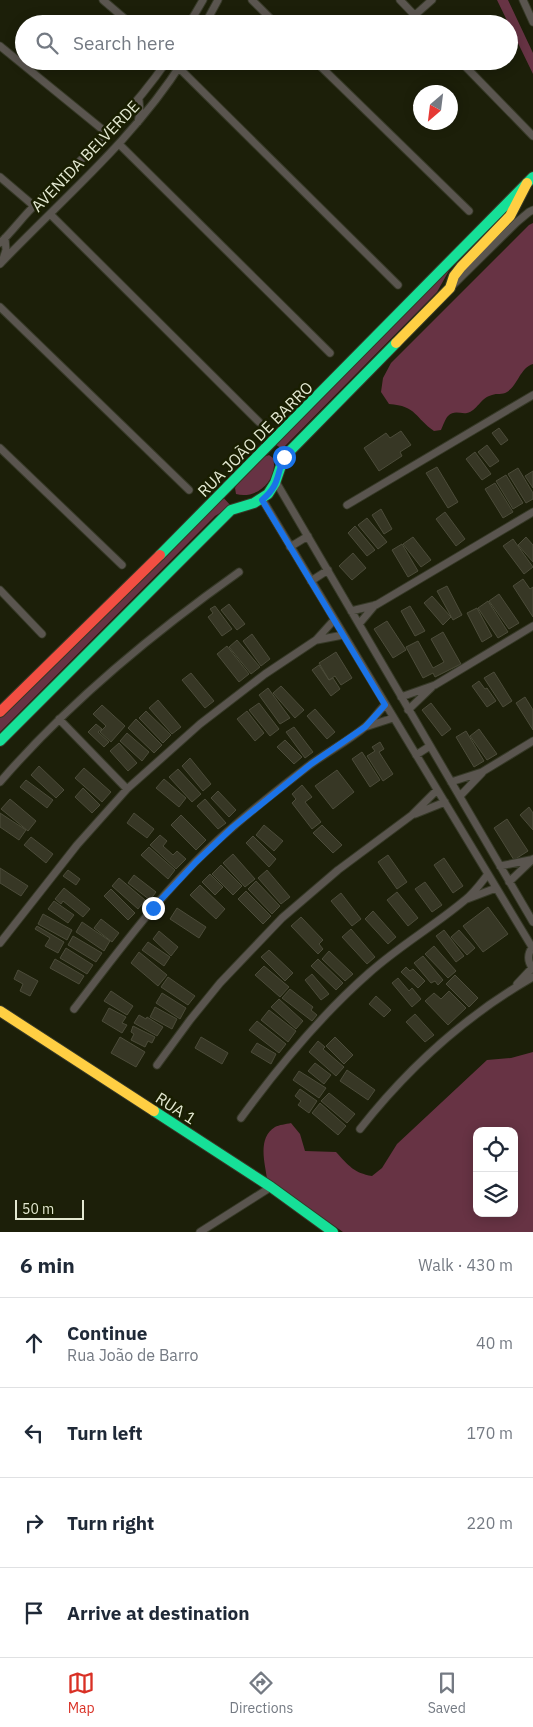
<!DOCTYPE html>
<meta charset="utf-8">
<style>
:root{--surface:#fff;--page:#f6f6f7;--text:#1f2937;--muted:#747a83;--line:#e0e1e3;--accent:#d93025}
body{margin:0;font-family:"IBM Plex Sans",sans-serif;background:var(--page);color:var(--text)}
.controls{position:absolute;right:15px;bottom:15px;display:grid;overflow:hidden;border-radius:10px;box-shadow:0 2px 12px #0003}
.controls button{width:45px;height:45px;display:grid;place-items:center;padding:0;border:0;border-bottom:1px solid var(--line);background:var(--surface);color:var(--text);font:25px sans-serif}
.compass{position:absolute;left:413px;top:85px;width:45px;height:45px;border-radius:50%;background:var(--surface);box-shadow:0 2px 12px #0003;rotate:208deg}
.scale{position:absolute;left:15px;bottom:12px;width:69px;box-sizing:border-box;padding-left:5px;border:2px solid #e3e8d1;border-top:0;font-size:14px;line-height:18px;white-space:nowrap;color:#e3e8d1;-webkit-text-stroke:4px #191e01;paint-order:stroke}
.stop{position:absolute;width:15px;height:15px;margin:-11px;border:4px solid #1a73e8;border-radius:50%;background:#fff}
.stop.end{background:#1a73e8;border-color:#fff;box-shadow:0 1px 5px #0008}
.list{margin:0;padding:0;list-style:none}
h2{display:flex;justify-content:space-between;align-items:center;height:65px;margin:0;padding:0 20px;font-size:21px}
h2 small{font-size:16px;font-weight:400;color:var(--muted)}
.list li{display:grid;grid-template-columns:32px 1fr auto;gap:15px;align-items:center;box-sizing:border-box;height:90px;padding:0 20px;border-top:1px solid var(--line)}
.list b{display:block;font-size:19px;white-space:nowrap}
.list p{margin:0;font-size:16px;white-space:nowrap;color:var(--muted)}
.list em{font-size:16px;font-style:normal;color:var(--muted)}
.icon{flex:none;width:28px;height:28px;fill:none;stroke:currentColor;stroke-width:2;stroke-linecap:round;stroke-linejoin:round}
.map{position:relative;flex:none;width:533px;height:1232px;overflow:hidden}
.search{position:absolute;background:var(--surface);box-shadow:0 2px 12px #0003;left:15px;right:15px;top:15px;height:55px;display:flex;align-items:center;gap:12px;box-sizing:border-box;padding:0 18px;border-radius:28px;color:var(--muted);font-size:19px}
.sheet{height:425px;background:var(--surface)}
nav{display:flex;justify-content:space-around;align-items:center;box-sizing:border-box;height:70px;border-top:1px solid var(--line);background:var(--surface);font-size:14px;color:var(--muted)}
nav a{display:grid;justify-items:center;gap:2px}
nav .on{color:var(--accent)}
.map>svg:first-child{display:block}
</style>
<div class="map">
<svg width="533" height="1232" viewBox="0 0 533 1232">
<rect width="100%" height="100%" fill="#1c1f09"/>
<path fill="#673344" fill-rule="evenodd" d="M497 0H508L533 53V74Z
M533 223V364C520 368 518 385 507 392 502 395 497 393 492 395 480 398 477 411 467 413 460 414 454 410 448 416 445 419 443 426 441 430L434 431C415 418 417 406 389 404L381 392 383 378 391 363 529 225Z
M451 267 437 292 282 449 275 444Z
M269 455 273 458C279 479 257 500 236 494L235 488 237 485 264 457Z
M221 495 231 506 215 516 0 732V716Z
M533 1052V1232H343L267 1179C265 1163 257 1138 275 1127 279 1125 286 1124 291 1123L300 1134 305 1151 336 1152C349 1166 354 1173 372 1176L382 1168 397 1144 487 1060 511 1058ZM477 1131H514V1213H477Z"/>
<path fill="#373725" stroke="#4c4c3a" d="M499 428 508 440 501 445 492 433Z
M401 431 411 445 400 452 402 456 379 471 364 448 386 433 390 438Z
M487 445 499 461 490 467 478 452Z
M475 452 491 474 482 480 466 459Z
M437 467 458 502 448 508 426 473Z
M518 468 533 493V499L526 503 508 474Z
M533 471V488L525 476Z
M506 475 523 503 513 509 496 481Z
M495 483 513 512 503 518 485 489Z
M381 509 392 529 384 534 372 515Z
M445 512 465 539 456 546 436 519Z
M367 518 387 542 378 549 358 525Z
M355 526 375 550 367 556 348 533Z
M413 537 431 560 421 567 403 544Z
M526 537 533 545V562L518 545Z
M513 539 533 567 524 574 503 546Z
M402 544 418 571 408 577 392 550Z
M353 553 366 568 352 580 339 566Z
M523 579 530 589 533 587V617L513 586Z
M447 586 462 615 453 620 437 591Z
M499 594 519 623 509 629 489 601Z
M432 596 451 617 443 625 424 603Z
M488 601 508 632 498 638 478 608Z
M229 604 245 624 237 630 221 610Z
M215 606 232 629 222 636 208 617 213 613 210 609Z
M410 606 425 631 415 636 401 611Z
M477 608 492 636 482 642 467 613Z
M387 621 406 650 393 658 374 629Z
M443 632 461 664 435 677 433 673 423 678 406 647 418 641 433 668 444 662 431 639Z
M252 634 270 659 261 666 243 641Z
M237 640 260 667 251 674 229 647Z
M227 646 249 674 239 682 217 654Z
M336 652 352 678 341 685 335 676 329 680 319 663Z
M319 665 329 680 333 678 340 689 331 696 312 670Z
M494 672 512 701 503 707 484 678Z
M191 673 214 701 205 708 182 680Z
M479 681 485 689 487 688 496 701 487 707 472 686Z
M281 686 304 710 295 718 273 693Z
M268 688 290 718 280 724 259 695Z
M525 697 533 710V730L516 703Z
M158 700 181 727 172 734 149 708Z
M259 703 279 729 270 736 249 710Z
M431 703 451 729 442 736 422 710Z
M102 705 125 726 111 742 100 732 106 726 93 714Z
M315 709 335 732 327 739 307 716Z
M146 711 171 735 163 743 139 718Z
M247 711 264 733 255 741 237 719Z
M136 719 162 745 154 753 128 728Z
M96 724 102 729 98 732 109 742 104 747 88 732Z
M294 727 313 752 305 758 286 732Z
M479 729 497 754 487 760 470 736Z
M466 731 484 761 474 767 456 737Z
M127 733 149 752 142 761 120 741Z
M285 740 302 757 294 764 277 747Z
M380 742 384 749 379 752 393 774 383 781 367 756 375 751 372 747Z
M119 743 137 763 128 771 110 751Z
M362 752 380 780 370 787 352 759Z
M190 758 211 784 203 791 182 766Z
M39 766 64 790 56 798 31 775Z
M84 768 111 792 102 802 75 778Z
M178 769 201 794 192 802 169 777Z
M337 770 354 792 333 809 315 786Z
M164 779 186 798 179 807 156 788Z
M26 780 53 800 47 808 20 787Z
M302 785 312 797 305 802 321 822 312 829 292 803 296 799 292 794Z
M83 788 100 805 92 813 75 797Z
M218 791 236 810 229 817 211 798Z
M10 799 36 821 28 831 1 809Z
M205 799 226 823 218 829 197 806Z
M529 807 533 813V830L520 815Z
M0 813 26 830 19 840 0 827Z
M134 813 154 829 147 838 127 823Z
M181 815 206 840 196 850 171 825Z
M507 819 528 851 514 860 494 828Z
M264 825 283 841 274 851 256 835Z
M322 825 342 845 333 853 313 833Z
M160 835 167 841 163 846 173 855 177 851 186 859 176 869 150 845Z
M253 836 276 859 269 867 246 843Z
M31 837 53 854 46 863 24 845Z
M149 847 175 870 168 879 141 855Z
M233 854 255 879 245 887 223 863Z
M388 855 407 882 397 889 378 862Z
M444 858 463 886 453 893 434 865Z
M221 865 242 886 233 895 212 874Z
M0 868 28 886 21 896 0 883Z
M68 870 80 879 76 885 63 876Z
M267 870 290 897 281 904 258 878Z
M210 874 223 887 215 895 202 882Z
M134 875 156 892 150 900 128 883Z
M119 878 145 900 138 909 112 886Z
M256 881 280 906 272 914 248 889Z
M425 882 442 905 432 912 415 889Z
M200 885 225 909 216 919 190 895Z
M64 888 90 909 83 917 63 901 61 904 55 899Z
M111 889 135 913 128 920 104 896Z
M246 891 271 916 263 924 238 899Z
M397 892 418 918 408 926 387 900Z
M341 893 361 919 352 926 331 901Z
M54 901 74 915 68 923 48 909Z
M488 907 508 934 483 952 463 926Z
M177 908 206 927 199 938 170 919Z
M373 911 396 937 388 944 365 919Z
M43 914 72 930 67 940 38 924Z
M301 917 323 940 319 944 323 949 318 954 291 926Z
M101 919 119 933 112 942 94 928Z
M82 922 110 941 104 951 76 932Z
M37 926 64 942 58 953 45 946 50 938 35 929Z
M351 929 375 957 367 964 342 937Z
M444 930 464 956 456 962 436 936Z
M459 930 475 948 467 955 451 937Z
M159 931 178 947 171 956 153 939Z
M73 936 102 953 96 962 68 945Z
M148 942 170 957 164 966 142 950Z
M434 946 456 971 448 978 425 954Z
M66 948 93 965 87 974 60 958Z
M269 950 293 973 285 981 261 957Z
M329 951 353 974 345 981 322 959Z
M139 952 167 975 158 986 131 963Z
M423 956 443 980 438 985 435 981 431 983 414 963Z
M55 959 84 976 79 984 50 968Z
M318 959 343 983 336 990 311 966Z
M264 966 289 987 280 997 255 975Z
M406 967 410 971 413 969 425 981 418 988 401 972Z
M18 970 38 981 30 996 20 991 23 984 14 979Z
M312 974 329 994 321 1000 305 980Z
M455 975 478 998 469 1007 446 984Z
M168 977 195 996 188 1005 161 987Z
M398 978 409 991 412 988 421 999 412 1007 392 983Z
M290 989 313 1007 311 1010 317 1015 312 1021 282 998Z
M111 991 133 1006 127 1015 104 1001Z
M449 991 466 1008 448 1025 425 1001 434 993 441 999Z
M162 993 186 1008 180 1019 156 1003Z
M376 996 391 1010 384 1017 369 1004Z
M279 999 303 1021 296 1029 271 1007Z
M155 1007 177 1019 172 1029 150 1017Z
M109 1008 126 1017 122 1023 127 1025 122 1033 102 1021Z
M269 1010 296 1031 288 1042 261 1020Z
M415 1014 434 1035 425 1042 406 1022Z
M139 1015 146 1019 147 1017 163 1027 157 1036 134 1023Z
M257 1021 286 1044 279 1053 249 1030Z
M133 1026 155 1037 152 1043 148 1041 145 1047 131 1040 134 1034 131 1032Z
M120 1037 145 1052 136 1067 111 1053Z
M201 1037 228 1053 222 1064 195 1048Z
M335 1037 353 1055 344 1064 326 1046Z
M318 1041 325 1047 323 1049 344 1067 336 1076 309 1052Z
M257 1043 276 1054 271 1064 251 1052Z
M315 1063 331 1075 324 1084 308 1071Z
M347 1070 375 1090 368 1100 340 1081Z
M299 1071 326 1088 319 1098 293 1080Z
M300 1089 317 1101 309 1113 298 1105 301 1101 295 1096Z
M329 1093 355 1114 347 1123 321 1101Z
M320 1103 346 1126 338 1135 312 1113Z"/>
<g fill="none" stroke-linecap="round" stroke-linejoin="round">
<defs>
<path id="street" d="M103 0 131 24
M252 0 276 24
M400 0 423 24
M523 0 533 22
M415 15 432 0
M189 24 203 0
M205 24 218 0
M0 46 108 134
M315 61 469 211
M460 61 533 136
M179 68 398 285
M138 122 140 113 139 100
M119 144 330 353
M0 177 34 206
M50 214 259 422
M0 243C13 231 23 216 36 204 83 158 129 116 167 61
M3 259 6 250 5 238
M0 264C63 198 134 139 183 61
M452 286 517 222 529 212 533 210
M0 307 189 490
M0 448 122 565
M276 482 533 922
M262 499 532 947
M347 505 533 395
M290 547 308 536
M311 581 328 570
M0 590 42 634
M351 611 376 605 533 512
M359 624 375 605
M317 640 343 635
M401 697 435 685 533 626
M408 710 432 687
M59 719 127 789
M365 727 393 718
M416 755 430 746
M0 782C70 701 153 633 239 572
M451 782 482 772 533 741
M460 796 482 773
M415 814 445 802
M500 866 530 860
M509 882 533 859
M467 899 496 888
M0 943 77 845 127 789 200 724 265 674 316 640 334 620
M533 946C527 954 527 961 533 969
M517 984 532 968
M74 1009C123 945 172 878 234 826 259 804 285 784 311 764 329 751 348 741 365 727 372 721 378 712 385 705
M157 1065 190 1020 220 983 282 918 338 870 412 815 437 790
M241 1118C279 1066 320 1016 369 973 399 946 434 926 465 900 474 893 481 883 488 874
M360 1129C408 1068 465 1016 533 977
M200 1232 271 1187"/>
<path id="fast" d="M160 555 533 177
M0 741 231 510 254 503 268 494 275 483 284 457 396 343
M154 1111 271 1187 333 1232"/>
<path id="slow" d="M396 343 450 288 454 276 461 267 510 216 527 183
M0 1011 154 1111"/>
<path id="jam" d="M0 712 160 555"/>
</defs>
<use href="#street" stroke="#363927" stroke-width="9"/>
<use href="#fast" stroke="#363927" stroke-width="12"/>
<use href="#slow" stroke="#363927" stroke-width="12"/>
<use href="#jam" stroke="#363927" stroke-width="12"/>
<use href="#street" stroke="#5a554f" stroke-width="7"/>
<use href="#fast" stroke="#16e098" stroke-width="10"/>
<use href="#slow" stroke="#ffcf43" stroke-width="10"/>
<use href="#jam" stroke="#f24e42" stroke-width="10"/>
</g>
<g fill="none" stroke-linecap="round" stroke-linejoin="round">
<path stroke="#1a73e8" stroke-width="6" d="M153 908 196 862 233 827 311 764 365 727 385 705 262 500C280 485 276 476 284 457"/>
</g>
<g text-anchor="middle" dominant-baseline="central" stroke-width="5" stroke-linejoin="round" paint-order="stroke">
<g font-size="16" fill="#e3e8d1" stroke="#191e01">
<text transform="translate(85 156) rotate(-46)">AVENIDA BELVERDE</text>
<text transform="translate(255 439) rotate(-45)">RUA JOÃO DE BARRO</text>
<text transform="translate(176 1108) rotate(33)">RUA 1</text>
</g>
</g>
</svg>
<div class="controls">
<button><svg class="icon" aria-label="locate" viewBox="0 0 24 24"><circle cx="12" cy="12" r="6"/><path d="M12 2v4M12 18v4M2 12h4M18 12h4"/></svg></button>
<button><svg class="icon" aria-label="layers" viewBox="0 0 24 24"><path d="M12 4l9 5-9 5-9-5zM3 14l9 5 9-5"/></svg></button>
</div>
<svg class="compass" viewBox="-18 -18 36 36"><path d="M0-13l5 13h-10z" fill="#e53935"/><path d="M0 13l5-13h-10z" fill="#747a83"/></svg>
<div class="scale">50 m</div>
<div class="stop" style="left:284px;top:457px"></div>
<div class="stop end" style="left:153px;top:908px"></div>
<div class="search"><svg class="icon" aria-label="search" viewBox="0 0 24 24"><circle cx="10" cy="10" r="6"/><path d="M15 15l6 6"/></svg>Search here</div>
</div>
<section class="sheet">
<h2>6 min<small>Walk · 430 m</small></h2>
<ul class="list">
<li><svg class="icon" aria-label="ahead" viewBox="0 0 24 24"><path d="M12 20V5M6 11l6-6 6 6"/></svg><div><b>Continue</b><p>Rua João de Barro</p></div><em>40 m</em></li>
<li><svg class="icon" aria-label="left" viewBox="0 0 24 24"><path d="M17 20v-9H6M10 6l-5 5 5 5"/></svg><div><b>Turn left</b></div><em>170 m</em></li>
<li><svg class="icon" aria-label="right" viewBox="0 0 24 24"><path d="M7 20v-9h11M14 6l5 5-5 5"/></svg><div><b>Turn right</b></div><em>220 m</em></li>
<li><svg class="icon" aria-label="arrive" viewBox="0 0 24 24"><path d="M6 21V4h12l-3 4 3 4H6"/></svg><div><b>Arrive at destination</b></div></li>
</ul>
</section>
<nav>
<a class="on"><svg class="icon" aria-label="map" viewBox="0 0 24 24"><path d="M3 6l6-2 6 2 6-2v14l-6 2-6-2-6 2zM9 4v14M15 6v14"/></svg>Map</a>
<a><svg class="icon" aria-label="directions" viewBox="0 0 24 24"><path d="M12 3l9 9-9 9-9-9zM9 14v-3h6M13 9l2 2-2 2"/></svg>Directions</a>
<a><svg class="icon" aria-label="saved" viewBox="0 0 24 24"><path d="M7 4h10v16l-5-4-5 4z"/></svg>Saved</a>
</nav>
